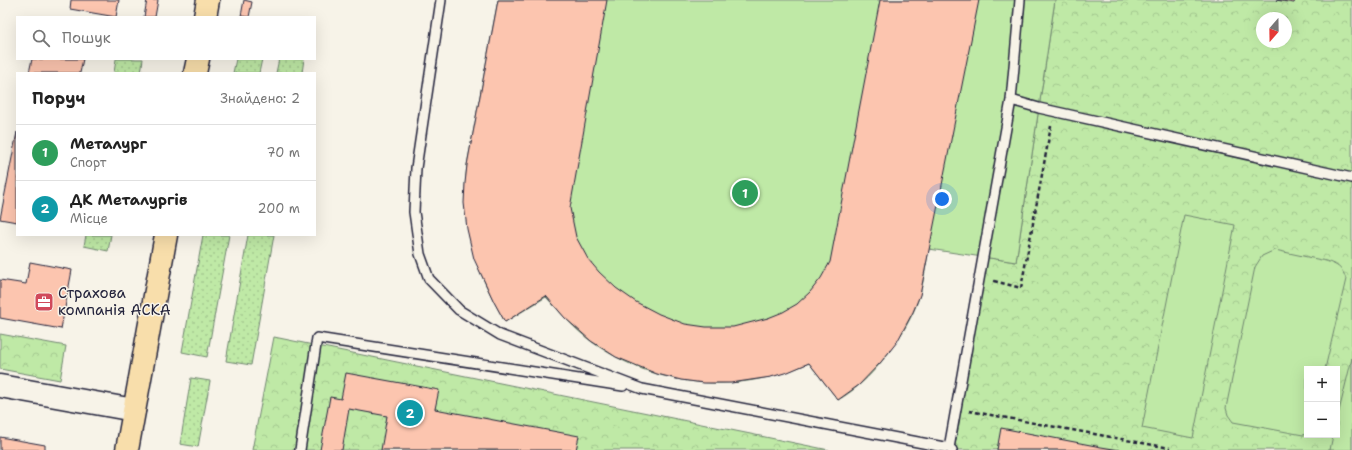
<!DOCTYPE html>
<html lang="uk">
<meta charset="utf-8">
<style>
:root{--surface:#fff;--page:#f6f6f6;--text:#222;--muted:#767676;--line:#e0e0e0;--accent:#d1495b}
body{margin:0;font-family:"Shantell Sans",sans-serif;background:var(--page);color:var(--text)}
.controls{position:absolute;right:12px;bottom:12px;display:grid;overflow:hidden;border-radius:0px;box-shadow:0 4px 16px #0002}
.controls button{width:36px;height:36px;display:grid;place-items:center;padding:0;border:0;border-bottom:1px solid var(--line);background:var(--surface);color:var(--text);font:20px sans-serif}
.compass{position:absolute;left:1256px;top:12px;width:36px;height:36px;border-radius:50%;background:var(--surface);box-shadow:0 4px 16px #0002;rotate:200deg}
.you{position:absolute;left:942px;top:199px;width:14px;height:14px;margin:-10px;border:3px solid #fff;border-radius:50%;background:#1a73e8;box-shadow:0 0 0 6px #1a73e833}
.badge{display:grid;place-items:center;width:26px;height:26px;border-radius:50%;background:var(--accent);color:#fff;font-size:13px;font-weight:700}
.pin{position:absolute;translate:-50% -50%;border:2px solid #fff;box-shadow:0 1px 4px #0006}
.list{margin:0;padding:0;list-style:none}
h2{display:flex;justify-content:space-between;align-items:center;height:52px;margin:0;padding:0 16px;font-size:17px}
h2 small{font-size:13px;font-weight:400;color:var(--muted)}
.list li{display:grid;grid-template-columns:26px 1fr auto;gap:12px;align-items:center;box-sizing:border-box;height:56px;padding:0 16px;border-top:1px solid var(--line)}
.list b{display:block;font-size:15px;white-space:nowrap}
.list p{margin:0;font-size:13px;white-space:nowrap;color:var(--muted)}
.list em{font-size:13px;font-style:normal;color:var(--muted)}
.icon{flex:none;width:22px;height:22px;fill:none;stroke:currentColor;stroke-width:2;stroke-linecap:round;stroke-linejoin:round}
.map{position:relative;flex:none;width:1352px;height:450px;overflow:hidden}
.search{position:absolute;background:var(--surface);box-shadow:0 4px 16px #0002;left:16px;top:16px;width:300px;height:44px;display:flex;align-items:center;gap:10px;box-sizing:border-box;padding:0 14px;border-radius:0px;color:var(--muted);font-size:15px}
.panel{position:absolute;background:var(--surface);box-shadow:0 4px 16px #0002;left:16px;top:72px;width:300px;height:164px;border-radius:0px}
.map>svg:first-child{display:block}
</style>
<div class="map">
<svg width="1352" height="450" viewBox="0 0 1352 450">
<defs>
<pattern id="grass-dots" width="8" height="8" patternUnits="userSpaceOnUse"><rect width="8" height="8" fill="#bfe9a6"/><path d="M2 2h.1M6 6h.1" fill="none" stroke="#a4c890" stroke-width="1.8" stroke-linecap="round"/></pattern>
<pattern id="forest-crowns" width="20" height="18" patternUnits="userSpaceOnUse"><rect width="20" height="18" fill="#bfe9a6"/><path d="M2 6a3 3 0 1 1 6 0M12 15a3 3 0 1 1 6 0" fill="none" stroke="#a4c890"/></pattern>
</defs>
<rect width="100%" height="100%" fill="#f7f3e8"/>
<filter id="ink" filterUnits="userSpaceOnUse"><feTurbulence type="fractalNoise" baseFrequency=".025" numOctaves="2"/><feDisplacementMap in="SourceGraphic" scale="8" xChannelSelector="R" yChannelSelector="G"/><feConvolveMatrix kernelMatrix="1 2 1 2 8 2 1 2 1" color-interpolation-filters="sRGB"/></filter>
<g filter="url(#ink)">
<path fill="url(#grass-dots)" stroke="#708670" d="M116 59H143L141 73H114Z
M236 59H262L259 73H233Z
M279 59H304L302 73H276Z
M86 235H111L108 251 84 246Z
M203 235H229L207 357 182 352Z
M248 235H274L251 365 226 361Z
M191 378 210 381 198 447 180 444Z"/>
<path fill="url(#forest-crowns)" stroke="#708670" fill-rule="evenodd" d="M1055 0H1352V450H930L949 447 983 257 1016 262ZM1262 18H1286V42H1262ZM1307 369H1337V435H1307Z
M0 334 66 346 60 380 0 369Z
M274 337 829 450H252Z"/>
<path fill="#bfe9a6" stroke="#708670" d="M498 0H1055L1016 262 929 249C926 264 924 280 920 294 912 324 882 366 858 386 852 391 845 396 838 400L809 363C736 396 657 388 592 342 574 329 560 312 546 297L505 322C475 268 459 228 467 165Z
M1184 215 1235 225 1193 438 1142 428Z
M1275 250 1326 261C1337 265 1342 267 1346 279L1325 369H1307V434L1303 435 1233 422 1228 415 1226 408 1255 267 1262 256Z
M1352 358V450H1330L1333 435H1337V419Z"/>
<path fill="#fcc5af" stroke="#22223b" d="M71 0H119L116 17 70 9Z
M147 0H158L155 17H144Z
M244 0 252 2 249 17 241 16Z
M498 0H607L570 208 576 237 588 259 599 272 616 288 636 302 659 314 685 324 706 327H733L768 318 783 312 797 304 810 292 821 278 830 262 880 0H979L920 295 913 312 897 342 881 362 859 385 838 400 809 363 788 372 771 377 731 383H704L681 380 657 374 616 357 591 341 565 318 546 296 505 322 494 302 474 259 467 229 464 203 465 183 467 165Z
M1276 0H1295L1294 3Z
M32 59H83L80 73H29Z
M17 132V222L0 219Z
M30 262 72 270 61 329 0 318V280L26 284Z
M346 373 439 390 435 409 579 436 576 450H381L387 416 349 409 342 450H320L330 397 341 399Z
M1001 428 1101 447 1120 450H997Z
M0 437 45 445V450H0Z"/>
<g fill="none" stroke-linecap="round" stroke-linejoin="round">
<defs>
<path id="service" d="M441 0 416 168 414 212 420 254 429 279 459 310 500 335 642 389 949 448 952 450
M1011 100 1039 108 1352 178
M949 448 1011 100 1020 0
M300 450 317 338 623 386"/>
<path id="tertiary" d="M0 386 134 410"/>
<path id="primary" d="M205 17 208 0
M195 73 198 59
M127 450 166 235"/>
</defs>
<use href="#service" stroke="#22223b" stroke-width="12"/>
<use href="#tertiary" stroke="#22223b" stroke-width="25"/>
<use href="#primary" stroke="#22223b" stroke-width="25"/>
<path stroke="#22223b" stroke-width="2.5" stroke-dasharray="4 3" stroke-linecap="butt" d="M994 281 1021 288 1051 126
M969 411 1170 448"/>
<use href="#service" stroke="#f7f3e8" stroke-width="9"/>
<use href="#tertiary" stroke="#f7f3e8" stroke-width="22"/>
<use href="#primary" stroke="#f8deab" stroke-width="22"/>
</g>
</g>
<defs>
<symbol id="office-square" viewBox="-11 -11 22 22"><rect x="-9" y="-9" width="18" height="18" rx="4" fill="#d1495b" stroke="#f7f3e8"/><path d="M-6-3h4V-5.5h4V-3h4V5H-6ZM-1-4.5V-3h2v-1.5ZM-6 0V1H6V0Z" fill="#fff"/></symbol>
</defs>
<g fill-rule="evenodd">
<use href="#office-square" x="33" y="291" width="22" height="22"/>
</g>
<g text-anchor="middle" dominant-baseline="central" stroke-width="3" stroke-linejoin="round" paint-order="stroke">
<g font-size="15" fill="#22223b" stroke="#f7f3e8" text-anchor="start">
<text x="58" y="293">Страхова<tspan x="58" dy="17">компанія АСКА</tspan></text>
</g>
</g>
</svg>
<div class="controls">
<button>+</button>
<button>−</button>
</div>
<svg class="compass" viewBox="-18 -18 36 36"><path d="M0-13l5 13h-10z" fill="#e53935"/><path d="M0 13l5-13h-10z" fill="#767676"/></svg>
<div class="you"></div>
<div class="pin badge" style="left:745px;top:193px;background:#2e9e5b">1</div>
<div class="pin badge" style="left:410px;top:413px;background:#0f9aa8">2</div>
<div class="search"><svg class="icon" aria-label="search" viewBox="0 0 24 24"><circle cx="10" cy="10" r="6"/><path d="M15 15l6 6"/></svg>Пошук</div>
<section class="panel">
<h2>Поруч<small>Знайдено: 2</small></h2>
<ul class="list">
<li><span class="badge" style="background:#2e9e5b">1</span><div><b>Металург</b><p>Спорт</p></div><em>70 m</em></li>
<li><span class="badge" style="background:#0f9aa8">2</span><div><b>ДК Металургів</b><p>Місце</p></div><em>200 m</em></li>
</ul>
</section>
</div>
